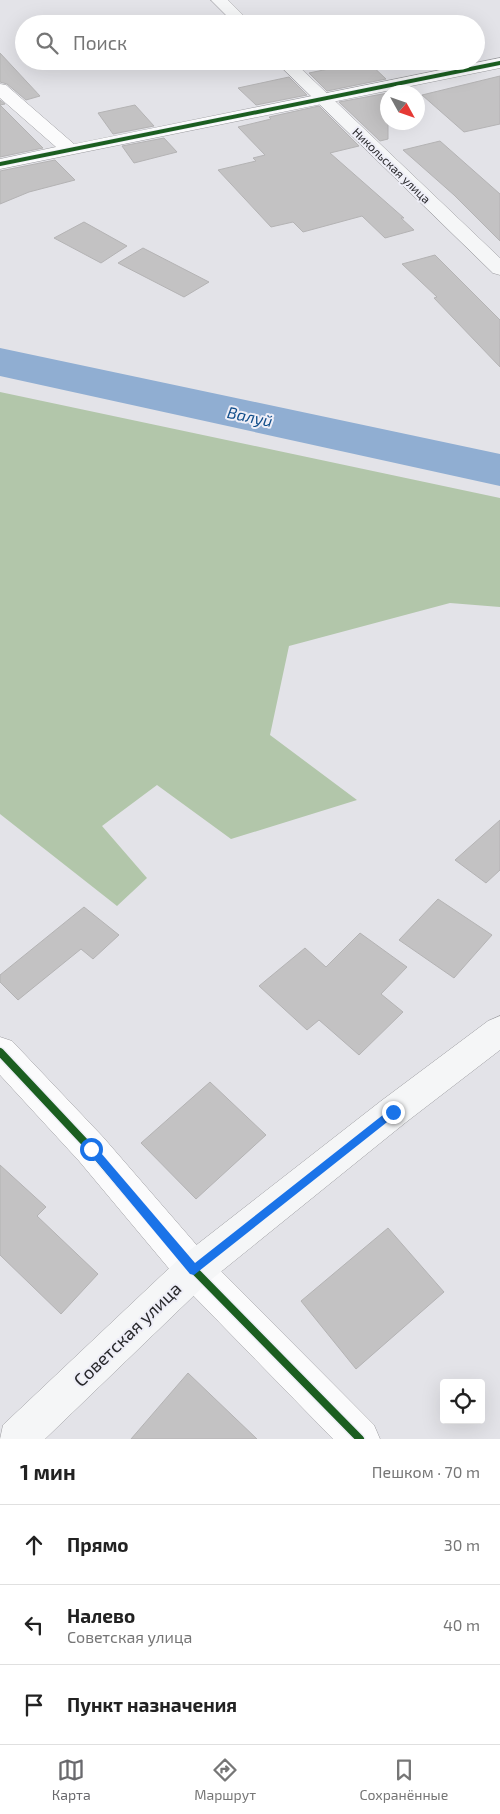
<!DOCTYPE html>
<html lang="ru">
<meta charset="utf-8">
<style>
:root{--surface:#fff;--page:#f2f2f2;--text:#222;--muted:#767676;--line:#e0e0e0;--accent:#69696d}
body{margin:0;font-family:"Exo 2",sans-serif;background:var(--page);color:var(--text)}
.controls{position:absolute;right:15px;bottom:15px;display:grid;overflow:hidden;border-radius:5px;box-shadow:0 5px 20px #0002}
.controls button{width:45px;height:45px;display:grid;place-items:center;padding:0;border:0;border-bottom:1px solid var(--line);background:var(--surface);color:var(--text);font:25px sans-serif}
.compass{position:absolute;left:380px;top:85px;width:45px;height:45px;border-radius:50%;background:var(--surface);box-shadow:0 5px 20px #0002;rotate:130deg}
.stop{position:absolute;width:15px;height:15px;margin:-11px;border:4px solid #1a73e8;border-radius:50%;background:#fff}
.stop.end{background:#1a73e8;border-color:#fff;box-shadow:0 1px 5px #0008}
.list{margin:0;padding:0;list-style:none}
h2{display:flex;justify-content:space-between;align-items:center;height:65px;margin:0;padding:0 20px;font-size:21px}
h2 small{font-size:16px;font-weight:400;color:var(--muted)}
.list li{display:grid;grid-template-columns:32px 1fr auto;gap:15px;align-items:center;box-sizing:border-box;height:80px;padding:0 20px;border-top:1px solid var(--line)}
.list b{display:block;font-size:19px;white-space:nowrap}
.list p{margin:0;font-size:16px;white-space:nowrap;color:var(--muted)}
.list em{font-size:16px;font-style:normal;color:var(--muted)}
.icon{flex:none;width:28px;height:28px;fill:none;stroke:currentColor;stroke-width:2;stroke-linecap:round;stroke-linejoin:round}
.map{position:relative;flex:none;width:500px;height:1439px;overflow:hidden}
.search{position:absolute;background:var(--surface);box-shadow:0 5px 20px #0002;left:15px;right:15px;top:15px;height:55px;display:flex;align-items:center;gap:12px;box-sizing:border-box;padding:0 18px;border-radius:28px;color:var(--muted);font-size:19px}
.sheet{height:305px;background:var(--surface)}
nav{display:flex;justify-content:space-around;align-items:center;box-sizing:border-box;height:70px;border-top:1px solid var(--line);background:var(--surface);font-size:14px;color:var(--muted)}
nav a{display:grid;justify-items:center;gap:2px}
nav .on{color:var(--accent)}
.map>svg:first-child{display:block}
</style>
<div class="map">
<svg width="500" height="1439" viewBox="0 0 500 1439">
<rect width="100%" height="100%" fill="#e3e3e8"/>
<path fill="#b2c6aa" d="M0 392 500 498V607L450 603 289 646 270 735 357 800 231 839 157 785 102 826 147 878 117 906 0 814Z"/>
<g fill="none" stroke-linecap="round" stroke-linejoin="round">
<path fill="#90aed2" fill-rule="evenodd" d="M0 348 500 454V486L0 376Z"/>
</g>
<path fill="#c3c2c3" stroke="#b4b3b4" d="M0 53 40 96 26 100 7 84 0 82Z
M367 61 386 79 327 91 309 73Z
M500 76V124L464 132 422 95Z
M289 77 307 95 256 105 238 88Z
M388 93V139L380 141 339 102Z
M0 100 5 104 0 105 43 148 0 157Z
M135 105 154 126 113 134 98 113Z
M319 106 359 146 330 153 404 218H401L414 230 385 238 362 216 303 232 293 222 271 227 218 170 256 161 253 158 265 155 238 127 271 119 269 117Z
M164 138 177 152 134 163 122 146Z
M440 141 500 194V241L454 195 403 150Z
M55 160 75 180 29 192 0 204V171Z
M84 222 127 246 101 263 54 238Z
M143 248 209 282 184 297 118 263Z
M435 255 500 320V367L434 298 437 297 402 264Z
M500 820V870L486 883 455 860Z
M438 899 492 935 454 978 399 940Z
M84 907 119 935 93 959 81 949 18 1000 0 982V975Z
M360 933 407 967 381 994 403 1012 359 1055 319 1020 307 1030 259 986 305 948 326 967Z
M210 1082 266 1135 196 1199 141 1143Z
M0 1165 46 1207 37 1216 98 1274 61 1314 0 1255Z
M388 1228 444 1292 356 1369 301 1301Z
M188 1373 257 1439H131Z"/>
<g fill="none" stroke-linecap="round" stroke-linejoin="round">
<defs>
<path id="street" d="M500 58V68L0 169V159L56 147 0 98V84L6 85 74 144Z
M0 1037 12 1041 103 1137 207 1257 374 1425 380 1439H333L181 1283 79 1161 0 1075Z"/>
<path id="secondary" d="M211 0H228L252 24H235Z
M275 61H293L500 258V275L493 273Z
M500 1016V1050L405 1123 207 1283 45 1439H0L3 1425 181 1257 381 1101 488 1021Z"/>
</defs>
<use href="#street" stroke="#9c9ca0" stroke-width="1"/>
<use href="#secondary" stroke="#9c9ca0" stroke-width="1"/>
<use href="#street" fill="#fbfbfc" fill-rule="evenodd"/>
<use href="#secondary" fill="#f5f6f7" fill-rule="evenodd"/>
<defs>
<path id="cycleway-far1" d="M0 164 500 63"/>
<path id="cycleway" d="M0 1052 91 1149 194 1270 360 1439"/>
</defs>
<use href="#cycleway-far1" stroke="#eeeef7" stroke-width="5.5"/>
<use href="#cycleway" stroke="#eeeef7" stroke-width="11"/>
<use href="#cycleway-far1" stroke="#1b5e20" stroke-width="4"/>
<use href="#cycleway" stroke="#1b5e20" stroke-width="8"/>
</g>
<path fill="#1a73e8" d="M393 1107 396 1109V1115L194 1275 190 1274 86 1149 88 1146H95L195 1263Z"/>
<g text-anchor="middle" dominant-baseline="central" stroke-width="4" stroke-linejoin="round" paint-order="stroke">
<g font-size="12" fill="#28282b" stroke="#eeeef7">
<text transform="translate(392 165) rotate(44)">Никольская улица</text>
</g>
<g font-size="16" font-style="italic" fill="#114e8a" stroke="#eeeef7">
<text transform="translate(250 416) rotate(12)">Валуй</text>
</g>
<g font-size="18" fill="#28282b" stroke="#eeeef7">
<text transform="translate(127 1334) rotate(-44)">Советская улица</text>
</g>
</g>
</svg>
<div class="controls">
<button><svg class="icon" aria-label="locate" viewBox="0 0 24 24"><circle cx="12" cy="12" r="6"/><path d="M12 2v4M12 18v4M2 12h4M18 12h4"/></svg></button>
</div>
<svg class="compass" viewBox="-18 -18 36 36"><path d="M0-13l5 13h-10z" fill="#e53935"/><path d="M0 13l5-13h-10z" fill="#767676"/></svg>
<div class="stop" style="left:91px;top:1149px"></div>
<div class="stop end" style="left:393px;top:1112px"></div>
<div class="search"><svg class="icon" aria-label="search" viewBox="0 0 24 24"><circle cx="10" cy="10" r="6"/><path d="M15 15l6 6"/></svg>Поиск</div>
</div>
<section class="sheet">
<h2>1 мин<small>Пешком · 70 m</small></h2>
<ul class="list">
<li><svg class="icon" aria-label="ahead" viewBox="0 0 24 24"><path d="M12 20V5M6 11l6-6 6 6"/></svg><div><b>Прямо</b></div><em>30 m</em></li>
<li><svg class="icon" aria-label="left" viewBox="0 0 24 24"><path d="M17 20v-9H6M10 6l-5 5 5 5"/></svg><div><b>Налево</b><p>Советская улица</p></div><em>40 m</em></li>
<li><svg class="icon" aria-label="arrive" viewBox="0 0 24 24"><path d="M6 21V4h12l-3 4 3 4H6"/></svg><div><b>Пункт назначения</b></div></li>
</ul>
</section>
<nav>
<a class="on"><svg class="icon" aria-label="map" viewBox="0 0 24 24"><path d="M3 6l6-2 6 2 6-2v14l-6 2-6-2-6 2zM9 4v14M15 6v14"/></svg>Карта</a>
<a><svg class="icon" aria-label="directions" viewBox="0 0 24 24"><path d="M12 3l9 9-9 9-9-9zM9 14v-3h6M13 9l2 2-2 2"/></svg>Маршрут</a>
<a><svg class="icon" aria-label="saved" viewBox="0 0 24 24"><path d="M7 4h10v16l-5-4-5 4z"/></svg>Сохранённые</a>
</nav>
